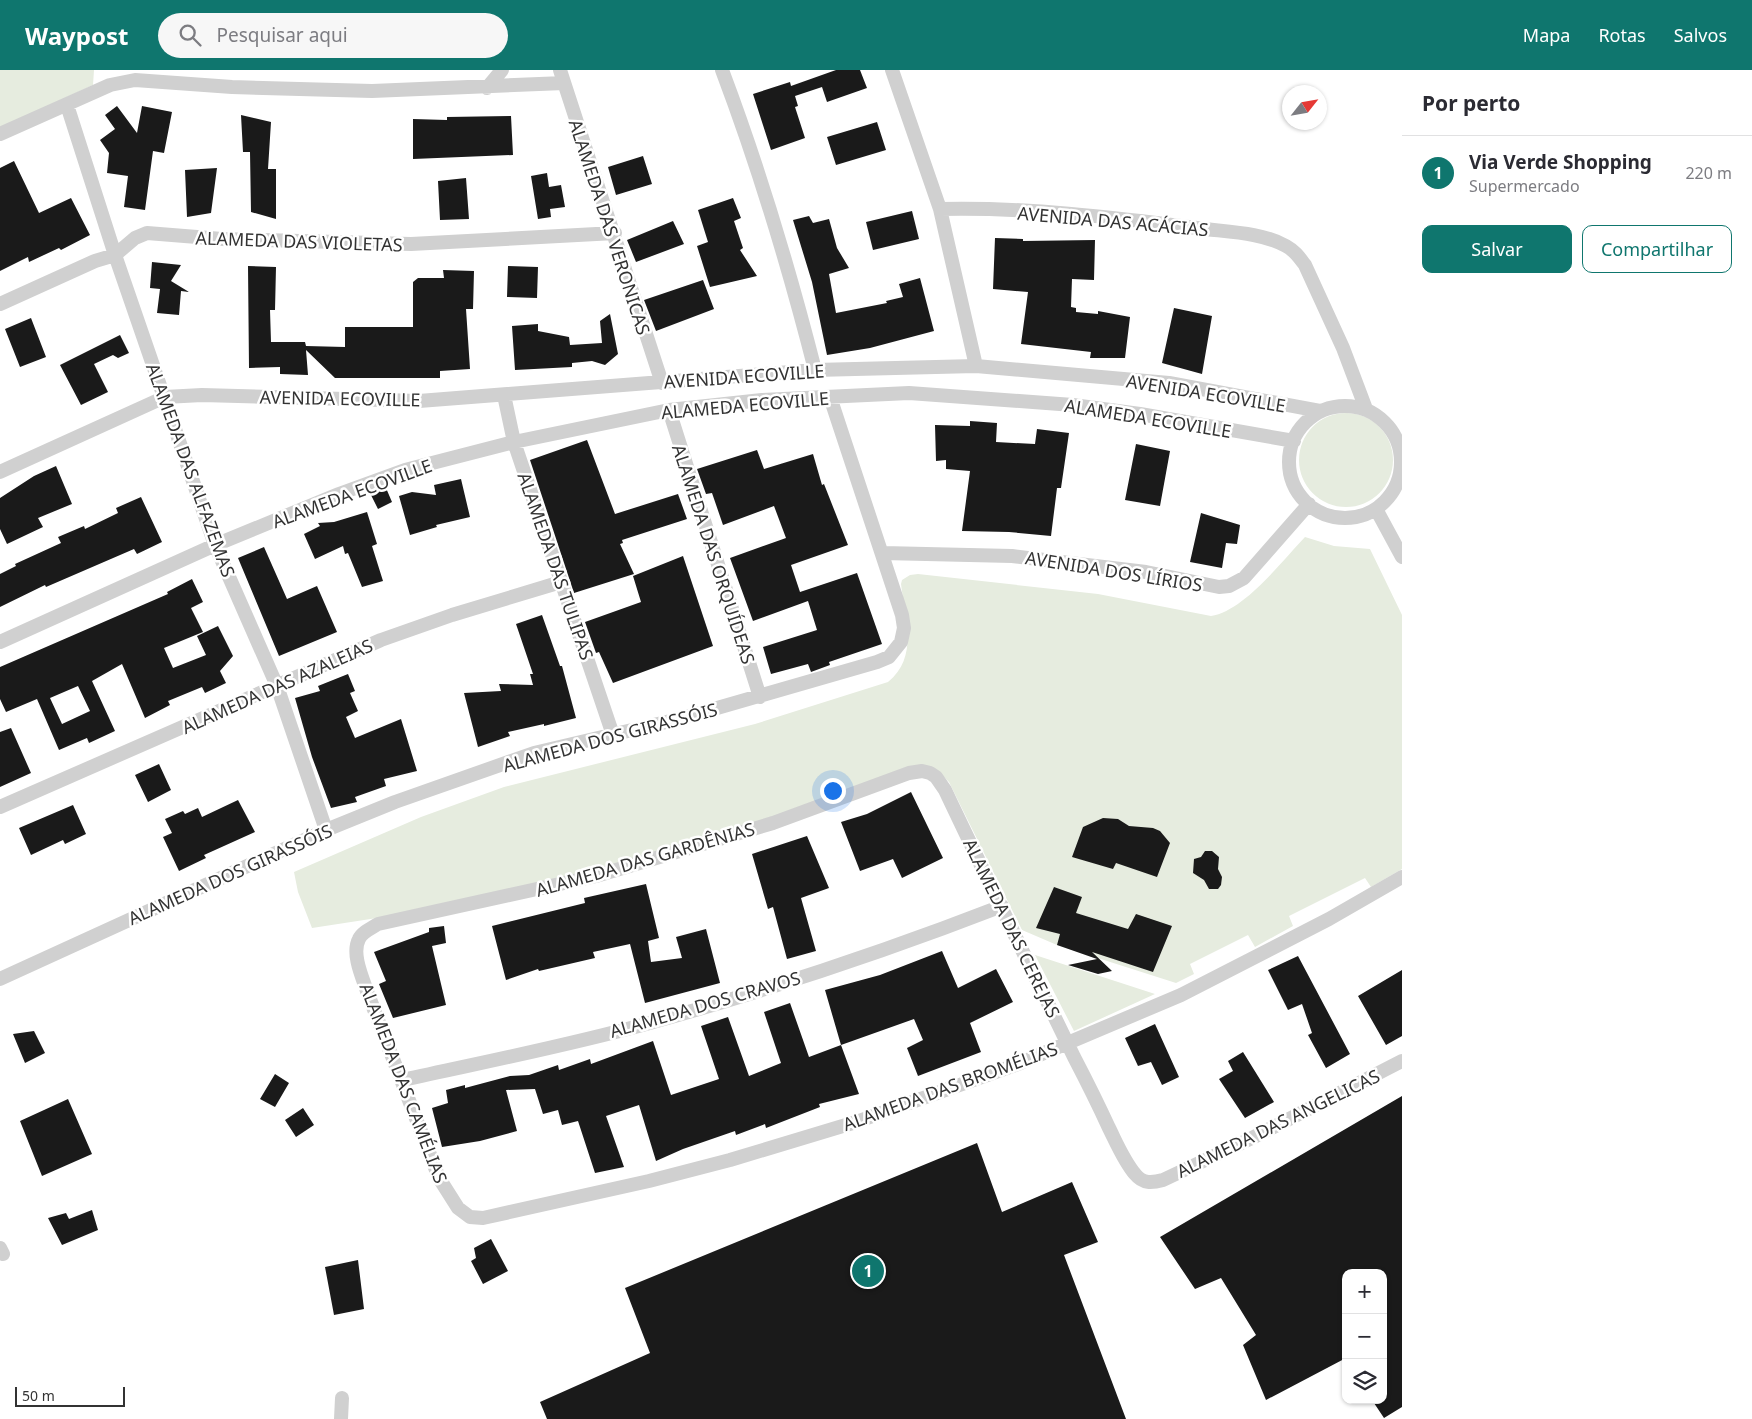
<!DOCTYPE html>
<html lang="pt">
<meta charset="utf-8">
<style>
:root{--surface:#fff;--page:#f7f7f7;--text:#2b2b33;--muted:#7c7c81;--line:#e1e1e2;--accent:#0f766e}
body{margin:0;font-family:"Noto Sans",sans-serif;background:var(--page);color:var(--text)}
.controls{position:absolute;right:15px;bottom:15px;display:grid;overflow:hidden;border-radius:10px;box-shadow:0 1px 4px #0004}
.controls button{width:45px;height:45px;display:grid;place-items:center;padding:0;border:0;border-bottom:1px solid var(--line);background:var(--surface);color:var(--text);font:25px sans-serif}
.compass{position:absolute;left:1282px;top:15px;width:45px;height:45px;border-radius:50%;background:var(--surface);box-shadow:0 1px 4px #0004;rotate:59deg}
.scale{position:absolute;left:15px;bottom:12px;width:110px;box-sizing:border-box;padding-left:5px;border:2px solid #333;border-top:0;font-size:14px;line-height:18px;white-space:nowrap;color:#333;-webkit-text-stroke:4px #fff;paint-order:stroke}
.you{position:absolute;left:832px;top:720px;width:18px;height:18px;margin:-12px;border:4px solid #fff;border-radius:50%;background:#1a73e8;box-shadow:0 0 0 8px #1a73e833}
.badge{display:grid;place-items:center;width:32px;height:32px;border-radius:50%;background:var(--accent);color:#fff;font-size:16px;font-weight:700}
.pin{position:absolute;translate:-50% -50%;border:2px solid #fff;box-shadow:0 1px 5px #0006}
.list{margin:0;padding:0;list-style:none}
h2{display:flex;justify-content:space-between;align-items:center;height:65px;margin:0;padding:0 20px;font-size:21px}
h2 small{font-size:16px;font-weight:400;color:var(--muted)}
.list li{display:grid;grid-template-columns:32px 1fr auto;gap:15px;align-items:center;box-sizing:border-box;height:75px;padding:0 20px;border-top:1px solid var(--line)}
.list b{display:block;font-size:19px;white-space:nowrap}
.list p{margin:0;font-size:16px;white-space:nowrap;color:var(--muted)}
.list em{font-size:16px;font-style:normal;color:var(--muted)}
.actions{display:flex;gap:10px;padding:15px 20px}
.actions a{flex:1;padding:11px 0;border:1px solid var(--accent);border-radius:10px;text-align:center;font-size:18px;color:var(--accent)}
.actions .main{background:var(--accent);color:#fff}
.icon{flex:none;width:28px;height:28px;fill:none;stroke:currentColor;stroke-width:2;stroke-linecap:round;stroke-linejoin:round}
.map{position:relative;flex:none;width:1402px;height:1349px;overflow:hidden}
header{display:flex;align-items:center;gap:30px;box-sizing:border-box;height:70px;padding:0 25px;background:var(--accent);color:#fff}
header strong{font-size:24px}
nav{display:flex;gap:28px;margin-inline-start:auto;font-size:18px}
.search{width:350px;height:45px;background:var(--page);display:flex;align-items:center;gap:12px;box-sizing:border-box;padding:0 18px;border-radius:28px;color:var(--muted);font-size:19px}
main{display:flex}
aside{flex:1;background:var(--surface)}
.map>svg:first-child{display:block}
</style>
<header>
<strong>Waypost</strong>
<div class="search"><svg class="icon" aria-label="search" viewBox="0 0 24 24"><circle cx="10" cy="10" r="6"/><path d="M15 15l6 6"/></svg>Pesquisar aqui</div>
<nav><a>Mapa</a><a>Rotas</a><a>Salvos</a></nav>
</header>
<main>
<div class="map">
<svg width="1402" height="1349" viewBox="0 0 1402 1349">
<rect width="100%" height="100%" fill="#fff"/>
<path fill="#e6ecdf" d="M0 0H94L93 15 0 58Z
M1299 390a47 47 0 1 1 94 0a47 47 0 1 1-94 0Z
M1305 467 1334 476 1370 479 1402 545V799L1371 817 1365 808 1289 846 1293 856 1255 877 1248 865 1190 894 1194 904 1176 913 1057 875 1022 860 949 712 939 702 839 725 637 791 377 848 312 858 298 822 294 802 421 747 504 717 755 654 888 612C919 587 905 548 901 514L902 510 910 505 918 504 1098 524 1211 546C1244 541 1282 491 1305 467Z
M1035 885 1155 924 1074 961Z"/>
<path fill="#1a1a1a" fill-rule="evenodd" d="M836 0H860L867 18 827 32 822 17 795 26 798 36 795 37 805 68 771 80 753 24 790 12 791 16Z
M117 36 137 63 142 36 172 42 164 83 153 81 145 140 124 137 128 106 107 103 109 83 100 70 115 59 105 45Z
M241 45 271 52 268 99H276V149L251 142 250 82H243Z
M511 46 513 85 413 89V49L447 50V47Z
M877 52 886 80 836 95 827 67Z
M643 86 652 114 616 125 608 97Z
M14 91 39 143 71 128 90 165 61 180 59 178 29 192 28 187 0 201V98Z
M217 98 211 143 187 147 185 100Z
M547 103 549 117 561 115 565 137 550 139 551 147 538 149 531 106Z
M466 108 469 149 440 150 438 111Z
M733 128 741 148 734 151 743 178 740 180 757 206 710 217 697 176 708 172 698 140Z
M912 141 919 169 873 180 866 152Z
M809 146 813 153 829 149 837 178 849 198 829 204 836 243 887 233 886 231 903 227 899 214 920 208 934 261 870 278 827 285 812 212 793 150Z
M673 151 684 174 636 192 627 170Z
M995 168 1023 169V171L1095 170 1094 210 1072 209 1071 237 1076 238V242L1098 244V241L1130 247 1125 288H1090L1091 282 1021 274 1028 222 993 219Z
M152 192 181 195 171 211 189 222 181 221 179 245 157 243 160 219 150 218Z
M248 196 276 197 275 240H270L271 272H305L306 276 345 277V257H413V212L418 208H444L443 200 474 201 473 239H466L470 299 440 301V308H335L306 280 308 305 280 304V297L249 298Z
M508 196 538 197 537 228 507 227Z
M703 210 714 239 656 261 644 230Z
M1174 238 1212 246 1202 304 1162 293Z
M610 244 618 284 605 295 592 291 572 293V297L515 300 512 256 538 254V261L569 267 570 275 602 273 600 251Z
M31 248 46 287 20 297 5 259Z
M120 265 129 283 118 288 113 285 94 294 108 322 81 335 60 295Z
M970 351 997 353 996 372 1035 374 1037 359 1069 363 1061 418H1057L1051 466 1009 462 962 461 970 401 946 399V390L936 391 935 355 970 356Z
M587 370 615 444 678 424 687 449 622 470 623 473 620 474 634 504 574 523 530 390Z
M1136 374 1170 381 1160 436 1125 430Z
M757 380 764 399 813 384 822 415 824 414 848 475 791 495 800 522 857 503 882 574 829 592 830 595 811 602 808 594 771 604 763 577 817 560 808 531 753 551 730 488 786 468 774 436 723 455 712 423 706 424 697 399Z
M56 396 72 434 38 448 43 457 7 474 0 459V428L34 406Z
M461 409 470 447 436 455 437 457 410 465 399 426 412 422 436 425 434 415Z
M386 418 392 432 378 439 371 425Z
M141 427 162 472 137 484 134 479 46 517 45 515 0 537V504L16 496 15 494 61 473 58 467 84 456 85 459 118 443 116 438Z
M367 442 377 474 372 476 383 511 362 517 348 483 345 484 343 476 315 489 304 464 320 456 318 453 334 452Z
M1201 443 1240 455 1237 474 1226 473 1222 498 1190 492Z
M264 477 287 529 317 516 337 562 279 586 238 488Z
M683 486 713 576 613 613 599 582 596 583 585 552 641 532 633 506Z
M192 509 203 532 191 538 203 562 164 578 173 598 206 585 197 566 218 556 233 586 220 601 226 613 205 623 202 617 168 631 170 635 145 648 122 594 92 611 115 661 89 673 87 668 59 680 37 629 6 642 0 629V597L168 524 167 522ZM78 616 90 641 62 654 50 628Z
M542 545 560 596H562L576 648 544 656V654L508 662 510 666 478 677 464 623 501 621 499 614 533 615 530 604H533L516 554Z
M348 604 355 621 350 623 358 641 346 647 355 668 401 649 417 701 384 709 386 716 355 727 357 732 331 738 312 687 295 628 320 621 318 616Z
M11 658 31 703 0 717V662Z
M159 694 171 720 148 732 135 705Z
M911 722 943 788 902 808 893 789 860 801 841 752 867 744Z
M238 730 255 762 204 785 206 788 179 801 163 767 172 763 165 749 183 741 185 744 198 738 202 747Z
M73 735 86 764 65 774 63 770 31 785 19 758Z
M1103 748 1118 749 1129 756 1153 758 1160 761 1170 773 1157 807 1116 793 1113 799 1072 787 1083 757Z
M807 766 829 818 801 828 816 881 787 889 773 837 768 839 752 784Z
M1205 781H1212L1219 787 1218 799 1222 807 1221 815 1218 819H1209L1204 810 1193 803 1194 789 1201 787Z
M646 814 659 868 648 871 651 892 682 888 676 867 706 859 720 913 645 933 630 874 593 882 595 888 539 901 538 899 506 910 492 856 585 833 584 828Z
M1054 817 1082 827 1076 843 1128 859 1136 844 1172 856 1153 902 1092 882 1112 901 1098 904 1068 895 1097 889 1057 875 1060 864 1036 858Z
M444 856 446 873 432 876 446 935 393 948 379 914 386 911 374 882 429 862V858Z
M942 881 958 918 996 899 1013 932 970 953 981 982 918 1006 907 978 923 970 914 949 841 975 825 920 880 905Z
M1298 886 1350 984 1326 998 1308 965 1312 963 1302 934 1288 940 1268 900Z
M1402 900V966L1386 975 1358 926Z
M790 933 809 987 841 975 859 1024 819 1034 820 1037 766 1058 765 1054 736 1065 735 1061 683 1079 656 1091 639 1035 606 1046 624 1097 595 1103 578 1051 562 1055 558 1040 543 1044 535 1019 506 1020 517 1061 480 1071 442 1077 432 1038 448 1033 446 1020 465 1015V1018L510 1006 529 1005 558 995 559 1000 590 989 591 994 653 971 671 1025 719 1009 701 956 728 947 749 1006 781 993 764 942Z
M1155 954 1179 1007 1162 1015 1151 992 1138 996 1125 968Z
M34 961 45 983 25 993 13 964Z
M1243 982 1274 1032 1245 1048 1219 1009 1233 1001 1228 991Z
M275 1004 289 1013 275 1037 260 1029Z
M1402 1026V1337L1384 1348 1372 1330H1383V1203H1346V1288L1266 1330 1243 1275 1256 1265 1221 1208 1195 1219 1160 1167Z
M68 1029 92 1084 42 1106 20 1051Z
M303 1038 314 1055 296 1067 285 1050Z
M977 1073 1002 1142 1072 1112 1098 1172 1064 1185 1126 1349H547L540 1332 650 1283 625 1218Z
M92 1140 98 1160 62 1175 48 1148 66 1143 69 1149Z
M491 1169 508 1201 483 1214 471 1191 476 1188 474 1178Z
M358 1190 364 1239 334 1245 325 1197Z"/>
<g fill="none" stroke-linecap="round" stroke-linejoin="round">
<path stroke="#d0d0d0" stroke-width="14" d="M560 0 662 313
M722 0C759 98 789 198 815 300
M892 0 940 139 976 296
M487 18 502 0
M67 35 115 185 215 475 277 616 326 760
M0 64 110 15 135 10 232 17 372 21 564 13
M940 139C1025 137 1112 147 1197 158 1226 162 1261 162 1286 176 1295 181 1299 187 1305 195L1343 278 1366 339
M0 234 95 191 115 185 135 168 147 163 222 169 411 174 615 163
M504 325 514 372 613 665
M1289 392a56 56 0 1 1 112 0a56 56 0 1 1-112 0Z
M669 340 760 627
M0 402 165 327 202 325 419 331 815 300 976 296 1169 313 1320 341
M1376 439 1402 487
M883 483 1012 486 1146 502 1219 517 1229 516 1244 508 1309 434
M0 572 215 475 339 424 405 400 514 372 669 340 762 330 909 323 1073 335 1140 344 1294 371
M0 737 381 570 452 545 561 512
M1402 807 1329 849 1181 925 1018 994 856 1052 730 1090 649 1111 483 1148 470 1147 458 1138 439 1108 368 924C363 909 351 884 359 869 362 862 372 858 378 854L596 806 773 753 909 703 922 701 930 703 936 707 945 720C987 809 1031 898 1074 987 1086 1010 1098 1034 1109 1058 1117 1074 1124 1091 1135 1104 1143 1114 1152 1113 1163 1110L1252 1068 1402 991
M0 909 326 760 395 732 534 683 679 649 877 592 889 587 901 572 904 558 902 545 830 327
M403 1010C484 992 566 976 646 954 766 921 886 881 1002 836
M0 1178 3 1184
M341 1349 342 1328"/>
</g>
<g text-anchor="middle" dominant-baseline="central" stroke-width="5" stroke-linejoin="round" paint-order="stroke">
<g font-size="18" fill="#333" stroke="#fff">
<text transform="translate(1113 151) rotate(5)">AVENIDA DAS ACÁCIAS</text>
<text transform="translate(610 157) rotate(72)">ALAMEDA DAS VERONICAS</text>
<text transform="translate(299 171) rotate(2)">ALAMEDA DAS VIOLETAS</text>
<text transform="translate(744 306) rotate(-4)">AVENIDA ECOVILLE</text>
<text transform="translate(1206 323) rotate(9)">AVENIDA ECOVILLE</text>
<text transform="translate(340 328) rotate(1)">AVENIDA ECOVILLE</text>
<text transform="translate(745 335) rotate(-5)">ALAMEDA ECOVILLE</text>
<text transform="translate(1148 348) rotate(9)">ALAMEDA ECOVILLE</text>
<text transform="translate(191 400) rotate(70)">ALAMEDA DAS ALFAZEMAS</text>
<text transform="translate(352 423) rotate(-20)">ALAMEDA ECOVILLE</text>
<text transform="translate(714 484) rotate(72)">ALAMEDA DAS ORQUÍDEAS</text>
<text transform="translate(556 496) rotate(71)">ALAMEDA DAS TULIPAS</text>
<text transform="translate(1114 501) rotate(9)">AVENIDA DOS LÍRIOS</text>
<text transform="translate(277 616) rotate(-24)">ALAMEDA DAS AZALEIAS</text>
<text transform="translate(610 667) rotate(-15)">ALAMEDA DOS GIRASSÓIS</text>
<text transform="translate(645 789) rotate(-16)">ALAMEDA DAS GARDÊNIAS</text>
<text transform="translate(230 804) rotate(-24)">ALAMEDA DOS GIRASSÓIS</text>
<text transform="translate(1012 858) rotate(64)">ALAMEDA DAS CEREJAS</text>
<text transform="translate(705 934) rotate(-16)">ALAMEDA DOS CRAVOS</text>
<text transform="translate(404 1013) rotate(69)">ALAMEDA DAS CAMÉLIAS</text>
<text transform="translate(950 1016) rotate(-20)">ALAMEDA DAS BROMÉLIAS</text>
<text transform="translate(1278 1053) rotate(-26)">ALAMEDA DAS ANGELICAS</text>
</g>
</g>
</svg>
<div class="controls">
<button>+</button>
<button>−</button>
<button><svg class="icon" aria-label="layers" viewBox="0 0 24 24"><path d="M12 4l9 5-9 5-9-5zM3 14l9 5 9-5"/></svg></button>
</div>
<svg class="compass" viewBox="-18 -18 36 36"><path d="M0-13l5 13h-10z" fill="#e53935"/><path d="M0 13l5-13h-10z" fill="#7c7c81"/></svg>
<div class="scale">50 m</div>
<div class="you"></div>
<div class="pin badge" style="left:868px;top:1201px">1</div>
</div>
<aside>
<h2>Por perto<small></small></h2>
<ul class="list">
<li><span class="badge">1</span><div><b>Via Verde Shopping</b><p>Supermercado</p></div><em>220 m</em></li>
</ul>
<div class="actions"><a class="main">Salvar</a><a>Compartilhar</a></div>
</aside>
</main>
